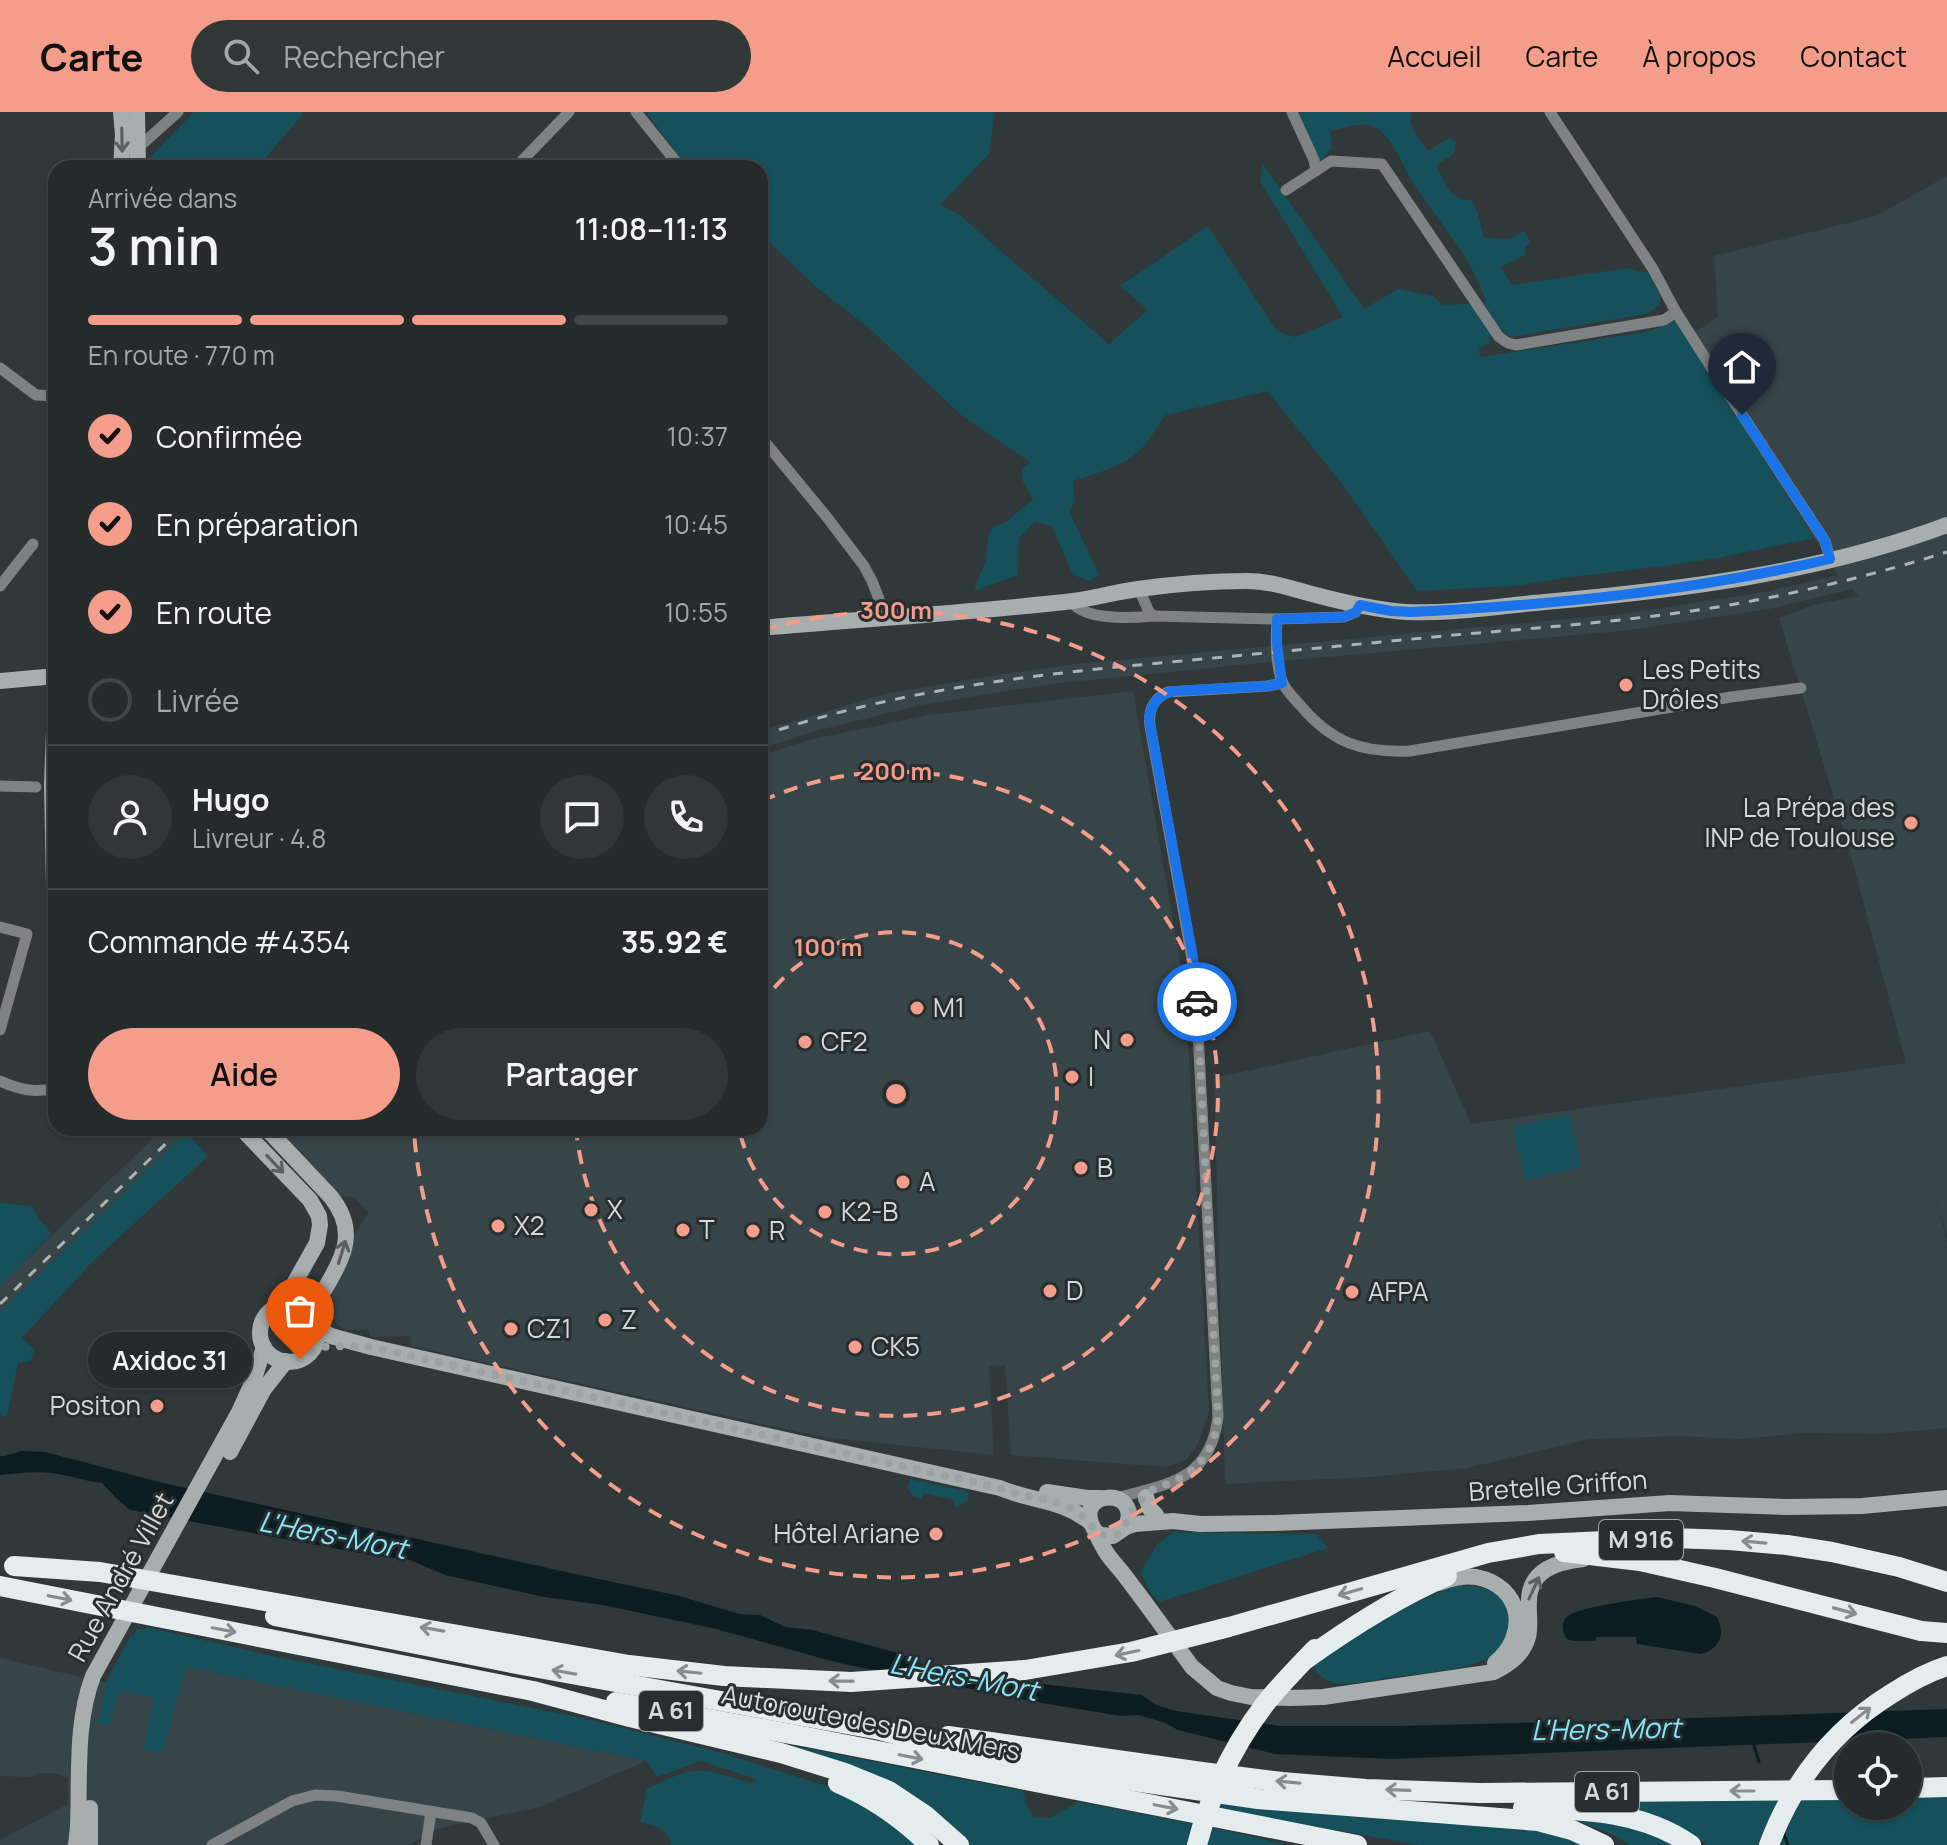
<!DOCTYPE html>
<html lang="fr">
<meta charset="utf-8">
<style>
body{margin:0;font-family:Manrope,sans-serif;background:#313637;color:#f1f3f6;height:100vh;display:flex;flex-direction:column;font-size:30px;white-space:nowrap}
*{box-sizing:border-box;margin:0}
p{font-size:26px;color:#a3a7a9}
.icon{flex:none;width:44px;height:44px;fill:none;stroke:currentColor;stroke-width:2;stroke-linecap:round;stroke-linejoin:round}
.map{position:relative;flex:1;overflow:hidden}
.details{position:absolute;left:48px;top:48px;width:720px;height:976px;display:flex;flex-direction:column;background:#252a2b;border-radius:24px;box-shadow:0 2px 6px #0004,0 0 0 2px #424647}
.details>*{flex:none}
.controls{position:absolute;left:1834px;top:1620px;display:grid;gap:16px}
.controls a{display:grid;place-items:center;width:88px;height:88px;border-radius:50%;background:#252a2b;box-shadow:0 2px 6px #0004,0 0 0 2px #424647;font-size:40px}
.pin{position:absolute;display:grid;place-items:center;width:68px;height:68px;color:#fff;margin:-82px -34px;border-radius:50% 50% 50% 0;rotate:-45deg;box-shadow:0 0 8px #0007}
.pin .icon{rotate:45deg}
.courier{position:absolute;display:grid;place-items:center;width:80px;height:80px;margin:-40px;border:6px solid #1a73e8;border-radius:50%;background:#fff;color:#222;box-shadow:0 2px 10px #0007}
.bubble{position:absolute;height:56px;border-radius:28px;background:#252a2b;box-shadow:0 2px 6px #0004,0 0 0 2px #424647;font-size:26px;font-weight:600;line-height:56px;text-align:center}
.headline em{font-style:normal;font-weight:600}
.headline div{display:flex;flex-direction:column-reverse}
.headline{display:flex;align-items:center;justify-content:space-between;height:136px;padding:0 40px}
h1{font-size:52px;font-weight:600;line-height:60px}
.bar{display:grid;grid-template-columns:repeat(4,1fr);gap:12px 8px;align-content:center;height:96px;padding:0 40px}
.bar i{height:10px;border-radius:6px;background:#424647}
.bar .selected{background:#f49d8b}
.bar p{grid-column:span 4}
.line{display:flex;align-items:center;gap:20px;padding:0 40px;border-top:2px solid #424647}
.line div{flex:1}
.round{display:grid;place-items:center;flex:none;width:84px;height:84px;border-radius:42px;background:#313637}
ol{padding:0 40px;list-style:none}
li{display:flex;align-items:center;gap:24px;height:88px}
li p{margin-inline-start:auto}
li .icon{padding:8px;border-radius:50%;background:#f49d8b;color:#111;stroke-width:4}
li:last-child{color:#a3a7a9}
li i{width:44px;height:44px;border:4px solid #424647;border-radius:50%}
.action{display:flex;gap:16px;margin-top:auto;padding:16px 40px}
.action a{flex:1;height:92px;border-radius:48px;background:#f49d8b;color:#111;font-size:32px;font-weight:600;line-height:92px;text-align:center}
.action a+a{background:#313637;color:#f1f3f6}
header{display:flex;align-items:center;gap:48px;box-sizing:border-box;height:112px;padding:0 40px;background:#f49d8b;color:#111}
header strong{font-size:38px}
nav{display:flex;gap:44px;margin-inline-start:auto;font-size:28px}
.search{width:560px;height:72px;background:#313637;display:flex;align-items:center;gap:20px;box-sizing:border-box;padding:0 28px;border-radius:44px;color:#a3a7a9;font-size:30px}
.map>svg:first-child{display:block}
.built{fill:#384548}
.green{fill:#15505b}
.water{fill:#0b1d21}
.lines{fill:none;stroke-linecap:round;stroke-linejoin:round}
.stream{stroke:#0b1d21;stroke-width:3}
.street{stroke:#7f8283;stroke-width:11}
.secondary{stroke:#a8adae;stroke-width:16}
.highway{stroke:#e4ecee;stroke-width:20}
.rail{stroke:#adb2b3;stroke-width:3;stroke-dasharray:10 10;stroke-linecap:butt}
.oneway{stroke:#5b6162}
.oneway2{stroke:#868d8e}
.done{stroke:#9ca1a2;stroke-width:8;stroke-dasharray:0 14.4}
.route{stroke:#1a73e8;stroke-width:10}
.ring{fill:none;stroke:#f49d8b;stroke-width:4;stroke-dasharray:14 10}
.poi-dot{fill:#f49d8b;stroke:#272e2f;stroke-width:3}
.labels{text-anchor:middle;stroke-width:6;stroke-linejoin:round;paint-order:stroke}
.shield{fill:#272e2f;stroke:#a1a6a7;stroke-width:2}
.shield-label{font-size:24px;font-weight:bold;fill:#d5d9da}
.poi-label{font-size:26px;fill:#d5d9da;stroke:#272e2f;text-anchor:start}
.street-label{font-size:26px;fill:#d5d9da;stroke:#272e2f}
.water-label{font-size:28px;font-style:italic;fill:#89e4f8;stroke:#272e2f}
.centre{fill:#f49d8b;stroke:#272e2f;stroke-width:4}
.ring-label{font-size:24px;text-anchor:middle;font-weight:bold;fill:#f49d8b;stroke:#272e2f;stroke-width:6;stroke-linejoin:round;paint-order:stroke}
</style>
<header>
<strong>Carte</strong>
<div class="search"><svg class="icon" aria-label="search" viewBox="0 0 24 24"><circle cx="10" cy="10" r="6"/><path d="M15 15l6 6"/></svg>Rechercher</div>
<nav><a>Accueil</a><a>Carte</a><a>À propos</a><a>Contact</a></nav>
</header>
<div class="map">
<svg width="1947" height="1733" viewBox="0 0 1947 1733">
<rect width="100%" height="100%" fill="#313839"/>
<g class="built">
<path d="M1947,64V1125L1934,1074L1947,1131V1316L1880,1322L1804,1321L1740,1327L1681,1324L1589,1327L1467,1356L1369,1365L1225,1372L1214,966L1430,919L1471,1012L1906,951L1846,725L1779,506L1813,493L1859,484L1853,477L1769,497L1622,519L1269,550L1051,572L921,593L811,620L760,637V619L885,582L1004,562L1076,552L1622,502L1764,480L1838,463L1686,226L1718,205L1714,144L1876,104Z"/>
<path d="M1133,579L1185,878L1209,1300L1198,1331L1186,1348L1165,1355L1011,1343L1005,1253L989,1254L994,1343L822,1325L411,1234L410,1224L370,1225L369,1218H347L337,1212L331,1203L328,1194L329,1184L354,1123L369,1101L354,1085L342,1084L336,1081L279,1016H760V644L809,628L929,603Z"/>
<path d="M164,1016H190L0,1200V1173Z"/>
<path d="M138,1545L646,1649L540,1695L436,1717L408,1733H0V1728L68,1692V1666L55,1661H37L32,1665L0,1664V1546L115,1573Z"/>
</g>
<g class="green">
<path d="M194,0H302L303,2L257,56H150L151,44Z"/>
<path d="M646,0H995L989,42L940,93L957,101L1110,233L1113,228L1148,198L1120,174L1208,114L1277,219L1295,225L1343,205L1260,69L1263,52L1364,197L1398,177L1433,184L1443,193L1486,191C1473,145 1437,109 1412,69C1402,53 1394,28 1378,17C1365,7 1345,16 1330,19L1332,36L1320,49L1308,39L1288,0H1412C1406,15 1420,27 1428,39L1449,26L1456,30L1454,42L1436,53C1446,71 1448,88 1472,88L1478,102L1484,125L1508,127L1525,119L1530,131L1525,135V143L1501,155L1512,173L1628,156L1648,161L1660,183V193L1646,202L1511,225L1499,215L1492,218L1489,231L1479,236L1480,245L1651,219L1675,208L1814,426L1718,446L1657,455L1570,465L1515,474L1417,479L1343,373L1267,279L1166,303C1158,313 1152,325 1143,335C1126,354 1097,361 1073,369L1075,389L1069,399L1099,463L1090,469L1073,463L1052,414L1035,410L1019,426L1018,463L974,479L986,447L988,426L992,415L1005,411L1033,387L1023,370L1021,358L1030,350L961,303L869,216L817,176L760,121V56H687Z"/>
<path d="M1569,1002L1581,1055L1525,1069L1512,1015Z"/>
<path d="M186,1020L202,1037L207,1045L92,1150L22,1226L34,1237L31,1249L18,1251L7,1305L0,1303V1200Z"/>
<path d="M0,1091L32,1094L39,1107L52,1122L0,1173Z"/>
<path d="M910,1367L966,1379L968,1381V1388L958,1395L954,1394L955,1388L924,1381L922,1387L914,1385L907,1377Z"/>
<path d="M1174,1420L1316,1422L1328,1436L1159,1490L1151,1481L1140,1461L1157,1432Z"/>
<path d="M1457,1473C1469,1474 1482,1474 1493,1480C1515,1493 1514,1527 1494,1542C1472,1559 1420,1561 1393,1565C1376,1568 1356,1573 1338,1572C1331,1571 1323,1565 1317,1561L1314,1554L1317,1546C1362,1518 1407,1492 1457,1473Z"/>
<path d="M147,1515L268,1543L583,1606L718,1640L827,1674L862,1690L918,1733H671C668,1716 655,1714 640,1710L647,1677C665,1669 684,1657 704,1659C722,1660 738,1670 756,1671V1667L701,1649L657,1665L646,1649L186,1555L162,1641L143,1637L154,1586L119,1579L110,1613L97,1612L107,1568L130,1525H133L137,1517H145Z"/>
<path d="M794,1634L1023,1679L1027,1694L1033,1705L1049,1706L1079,1690L1194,1712L1188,1733H966L793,1637Z"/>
<path d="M1947,1681V1733H1781L1795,1699L1805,1685L1848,1684V1694H1908V1682Z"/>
<path d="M1600,1686H1780L1771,1702L1758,1733H1708L1684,1717L1654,1703L1628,1696L1600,1691Z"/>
<path d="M1220,1691L1312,1701L1492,1712L1550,1720L1584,1733H1419L1217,1697Z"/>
<path d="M1566,1705L1603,1706L1682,1733H1629L1616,1724Z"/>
<path d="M1211,1715L1288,1733H1206Z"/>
</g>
<g class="water">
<path d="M21,1339L45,1340L163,1371L589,1465L680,1484L739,1502L760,1503L785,1515L812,1518L898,1541L924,1553L1050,1573L1142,1583L1156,1593L1176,1599L1280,1614H1399L1638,1608L1947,1597V1625L1392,1647L1275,1642L1178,1618L1163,1610L1138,1603L1121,1604L1042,1591L839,1551L716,1517L603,1493L544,1485L445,1463L410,1448L370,1443L130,1398L115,1385L102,1371C85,1369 69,1363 51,1361C35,1359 17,1361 0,1363V1344H5Z"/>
<path d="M1657,1485L1695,1494L1717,1505C1726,1522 1720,1537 1701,1542L1637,1532L1636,1525H1597L1595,1529H1573L1567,1527C1562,1520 1560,1510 1568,1504C1579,1495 1640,1487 1657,1485Z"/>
</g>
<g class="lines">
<g class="stream">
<path d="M1753,1630L1759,1650"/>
<path d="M1784,1722L1788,1733"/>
</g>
<g class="street">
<path d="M636,0L681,56"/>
<path d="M1292,0L1314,48L1316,59"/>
<path d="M1550,0L1653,157L1676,200L1718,266L1825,429L1830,447"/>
<path d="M139,35L178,0"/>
<path d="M515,56L569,0"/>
<path d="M1286,78L1331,49L1382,52L1499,225L1508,231L1516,233L1664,208L1676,200"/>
<path d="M0,256L36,283L56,284"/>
<path d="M760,324L826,404L864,454L872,469L886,505"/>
<path d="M0,474L33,432"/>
<path d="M1139,477L1149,500L1154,504"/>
<path d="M1071,489C1083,509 1133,506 1154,504L1277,507L1344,505L1356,500L1360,493"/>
<path d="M1277,507C1276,526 1275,550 1282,569C1285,578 1294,586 1300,593C1332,631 1362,641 1410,639L1731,585L1801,576"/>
<path d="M0,674L36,675"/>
<path d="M0,815L27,822L0,918"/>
<path d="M0,969C20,978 35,981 56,976"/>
<path d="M1116,1386C1168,1372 1210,1369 1218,1305L1195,863L1150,614C1148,598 1153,587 1168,580L1268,574L1282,571"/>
<path d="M212,1733L292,1689L315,1683L337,1684L472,1706L481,1711L494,1733"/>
<path d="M426,1733L431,1700"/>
</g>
<g class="secondary">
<path d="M121,0L123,23L121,56"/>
<path d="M137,0L138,56"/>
<path d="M760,516C864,507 969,501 1073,489C1095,486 1116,480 1138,477C1174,472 1211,469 1247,469C1270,469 1290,476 1312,482C1342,490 1374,498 1406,500C1452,502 1499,494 1545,490C1680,478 1819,461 1947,413"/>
<path d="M56,566L52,672L54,775L56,795"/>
<path d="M0,569L56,564"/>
<path d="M241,1016L310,1088L319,1104L320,1113L317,1131L282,1193"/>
<path d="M266,1016L331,1085C357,1118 345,1142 326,1175C320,1184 314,1193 312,1204"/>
<circle cx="289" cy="1221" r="29"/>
<path d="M317,1216L331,1224L371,1235L1000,1376C1033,1390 1061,1387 1090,1410"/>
<path d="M230,1340L264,1277L286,1249"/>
<path d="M1047,1380L1087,1386H1101"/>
<path d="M1146,1385L1150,1397L1156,1403"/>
<path d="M1126,1415L1135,1412L1173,1409L1200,1412L1275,1411L1528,1401L1670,1391L1788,1395L1862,1394L1947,1386"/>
<path d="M1096,1420L1101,1423L1113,1424L1126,1415C1143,1373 1071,1378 1094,1417C1098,1425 1101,1432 1106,1440C1111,1448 1119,1456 1125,1464C1148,1494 1170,1525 1192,1555L1217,1576L1231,1581L1251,1585L1290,1586L1323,1585L1494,1560C1509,1552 1523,1543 1528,1525C1531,1513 1528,1500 1529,1488C1530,1457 1558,1450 1583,1447"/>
<path d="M1439,1471C1451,1467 1463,1463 1476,1465C1523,1474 1529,1523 1495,1551"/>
<path d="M76,1733L78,1715C80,1665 75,1612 93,1564L239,1300L254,1267L264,1235"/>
<path d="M90,1733V1696"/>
</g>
<g class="highway">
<path d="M1564,1440L1640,1449L1715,1466L1921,1519L1947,1521"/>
<path d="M14,1454L100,1460L629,1553L724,1564L851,1570L1025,1558L1131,1540L1229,1515L1488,1441L1539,1432L1672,1426L1729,1428L1787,1433L1832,1440L1899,1455L1947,1470"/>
<path d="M0,1474L533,1579L630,1605L781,1641L845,1661L889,1679L925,1703L959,1733"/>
<path d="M275,1504L522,1553L880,1618L951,1637L1072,1660L1258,1687L1538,1709L1572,1718L1604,1733"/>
<path d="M1306,1547C1351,1515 1396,1486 1447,1464"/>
<path d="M616,1590L807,1625L1357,1733"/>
<path d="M948,1624L1202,1660L1282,1670L1366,1677L1480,1681L1848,1678"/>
<path d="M838,1671C873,1686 903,1707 929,1733"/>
<path d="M1908,1676L1947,1675"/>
<path d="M1523,1696C1582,1698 1641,1698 1691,1733"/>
<path d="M1197,1733C1210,1683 1233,1634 1265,1592C1280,1573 1298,1555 1315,1537"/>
<path d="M1769,1733C1793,1669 1833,1618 1891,1582C1908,1571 1928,1560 1947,1554"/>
</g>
<g class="rail">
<path d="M760,624C899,577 1037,562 1182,549C1276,540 1371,531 1465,522C1551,515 1638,508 1724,494C1799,481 1874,463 1947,440"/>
<path d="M0,1192L182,1016"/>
</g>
</g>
<defs><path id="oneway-shaft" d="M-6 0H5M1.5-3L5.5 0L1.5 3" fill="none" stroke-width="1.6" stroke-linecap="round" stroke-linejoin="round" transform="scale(2)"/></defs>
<g class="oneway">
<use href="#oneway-shaft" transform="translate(122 28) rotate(89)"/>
<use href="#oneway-shaft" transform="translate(275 1052) rotate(46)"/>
<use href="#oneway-shaft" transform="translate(342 1140) rotate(-73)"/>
<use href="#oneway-shaft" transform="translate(1534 1476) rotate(-65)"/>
</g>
<g class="oneway2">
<use href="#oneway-shaft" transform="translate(1754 1430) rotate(-175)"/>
<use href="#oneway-shaft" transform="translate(1350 1480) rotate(164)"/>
<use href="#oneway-shaft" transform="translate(60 1486) rotate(11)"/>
<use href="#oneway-shaft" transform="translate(1845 1499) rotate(15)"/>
<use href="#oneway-shaft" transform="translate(432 1517) rotate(-170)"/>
<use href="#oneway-shaft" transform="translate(224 1518) rotate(11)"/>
<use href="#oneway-shaft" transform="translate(1127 1541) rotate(168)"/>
<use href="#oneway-shaft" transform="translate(564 1560) rotate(-170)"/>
<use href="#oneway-shaft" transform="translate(689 1560) rotate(-174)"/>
<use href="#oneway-shaft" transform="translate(841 1569) rotate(-179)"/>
<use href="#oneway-shaft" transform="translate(1861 1603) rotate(-38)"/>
<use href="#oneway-shaft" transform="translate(911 1645) rotate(11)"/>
<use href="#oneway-shaft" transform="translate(1288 1670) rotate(-175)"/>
<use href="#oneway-shaft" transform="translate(1398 1678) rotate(-178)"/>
<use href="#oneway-shaft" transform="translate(1742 1679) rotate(180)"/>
<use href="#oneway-shaft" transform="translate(1166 1695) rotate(11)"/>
</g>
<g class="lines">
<path class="done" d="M300,1247L318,1236L330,1234L371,1235L1000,1376C1025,1386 1054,1386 1077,1400C1089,1407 1095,1425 1110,1424C1127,1423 1124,1409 1132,1399C1136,1393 1143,1387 1149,1381C1154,1375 1163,1374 1170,1371C1183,1365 1196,1357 1204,1345C1213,1333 1216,1320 1218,1305L1197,890"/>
<path class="route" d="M1197,890L1193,845L1149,607C1151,591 1159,582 1174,579L1268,574L1282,571L1277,531V507L1344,505L1356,500L1360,493L1391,499L1411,500C1552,493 1693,479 1830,447L1825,429L1742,303"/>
</g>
<g class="ring">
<path d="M760 895A161 161 0 1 1 739 1017"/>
<path d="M762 689A322 322 0 1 1 576 1018"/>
<path d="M763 518A483 483 0 1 1 414 1020"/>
</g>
<g class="poi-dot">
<circle cx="1626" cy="573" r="8"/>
<circle cx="1911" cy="711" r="8"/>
<circle cx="917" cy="896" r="8"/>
<circle cx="1127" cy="928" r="8"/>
<circle cx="805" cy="930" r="8"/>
<circle cx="1072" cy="965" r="8"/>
<circle cx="1081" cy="1056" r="8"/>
<circle cx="903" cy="1070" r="8"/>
<circle cx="591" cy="1098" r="8"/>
<circle cx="825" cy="1100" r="8"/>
<circle cx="498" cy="1114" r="8"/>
<circle cx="683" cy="1118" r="8"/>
<circle cx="753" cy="1119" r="8"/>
<circle cx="1050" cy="1179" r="8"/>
<circle cx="1352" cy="1180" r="8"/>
<circle cx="605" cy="1208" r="8"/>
<circle cx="511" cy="1217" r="8"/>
<circle cx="855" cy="1235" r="8"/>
<circle cx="157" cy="1294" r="8"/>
<circle cx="936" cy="1422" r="8"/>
</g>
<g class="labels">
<g class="shield">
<rect x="1599" y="1408" width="84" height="40" rx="6"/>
<rect x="639" y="1579" width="64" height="40" rx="6"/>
<rect x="1575" y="1660" width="64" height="40" rx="6"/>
</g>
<g class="shield-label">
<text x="1641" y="1436">M 916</text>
<text x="671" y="1607">A 61</text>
<text x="1607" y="1688">A 61</text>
</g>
<g class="poi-label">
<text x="1642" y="567">Les Petits<tspan x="1642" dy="30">Drôles</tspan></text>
<text x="1895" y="705" text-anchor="end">La Prépa des<tspan x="1895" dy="30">INP de Toulouse</tspan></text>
<text x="933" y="905">M1</text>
<text x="1111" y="937" text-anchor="end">N</text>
<text x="821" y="939">CF2</text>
<text x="1088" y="974">I</text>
<text x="1097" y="1065">B</text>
<text x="919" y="1079">A</text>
<text x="607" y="1107">X</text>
<text x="841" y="1109">K2-B</text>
<text x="514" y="1123">X2</text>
<text x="699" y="1127">T</text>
<text x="769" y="1128">R</text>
<text x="1066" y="1188">D</text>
<text x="1368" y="1189">AFPA</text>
<text x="621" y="1217">Z</text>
<text x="527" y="1226">CZ1</text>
<text x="871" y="1244">CK5</text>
<text x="141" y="1303" text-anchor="end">Positon</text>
<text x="920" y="1431" text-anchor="end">Hôtel Ariane</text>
</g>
<g class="street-label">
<text transform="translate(1558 1374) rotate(-4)" y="9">Bretelle Griffon</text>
<text transform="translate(121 1465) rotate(-61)" y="9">Rue André Villet</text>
<text transform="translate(871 1611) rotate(11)" y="9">Autoroute des Deux Mers</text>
</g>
<g class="water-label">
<text transform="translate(333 1423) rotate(11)" y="10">L'Hers-Mort</text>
<text transform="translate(964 1565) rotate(11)" y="10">L'Hers-Mort</text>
<text transform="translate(1606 1617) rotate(-1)" y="10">L'Hers-Mort</text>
</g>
</g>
<circle cx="896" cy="982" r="12" class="centre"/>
<g class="ring-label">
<text x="896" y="507">300 m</text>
<text x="896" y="668">200 m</text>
<text x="828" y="844">100 m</text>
</g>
</svg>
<div class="controls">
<a><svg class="icon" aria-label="locate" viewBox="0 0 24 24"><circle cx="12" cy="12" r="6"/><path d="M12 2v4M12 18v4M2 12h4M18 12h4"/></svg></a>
</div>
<div class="pin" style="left:300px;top:1247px;background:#ea580c"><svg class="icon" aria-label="bag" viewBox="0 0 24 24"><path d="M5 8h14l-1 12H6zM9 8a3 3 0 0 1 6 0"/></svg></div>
<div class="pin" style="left:1742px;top:303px;background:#1f2937"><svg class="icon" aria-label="home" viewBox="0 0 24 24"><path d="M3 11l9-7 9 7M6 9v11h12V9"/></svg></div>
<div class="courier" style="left:1197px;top:890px"><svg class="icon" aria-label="car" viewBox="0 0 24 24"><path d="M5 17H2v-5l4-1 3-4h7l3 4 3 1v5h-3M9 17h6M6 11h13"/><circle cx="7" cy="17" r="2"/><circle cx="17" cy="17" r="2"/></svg></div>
<div class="bubble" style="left:88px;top:1220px;width:164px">Axidoc 31</div>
<section class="details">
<div class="headline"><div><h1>3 min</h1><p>Arrivée dans</p></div><em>11:08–11:13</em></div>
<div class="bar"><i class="selected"></i><i class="selected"></i><i class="selected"></i><i></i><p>En route · 770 m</p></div>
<ol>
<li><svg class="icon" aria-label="check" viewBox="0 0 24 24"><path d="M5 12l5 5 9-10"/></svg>Confirmée<p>10:37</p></li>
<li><svg class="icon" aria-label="check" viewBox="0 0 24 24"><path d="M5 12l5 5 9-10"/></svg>En préparation<p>10:45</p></li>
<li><svg class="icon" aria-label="check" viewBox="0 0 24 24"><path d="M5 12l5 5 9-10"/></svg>En route<p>10:55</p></li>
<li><i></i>Livrée</li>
</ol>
<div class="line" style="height:144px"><a class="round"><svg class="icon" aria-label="person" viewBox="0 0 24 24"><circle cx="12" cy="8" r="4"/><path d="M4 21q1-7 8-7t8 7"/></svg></a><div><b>Hugo</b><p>Livreur · 4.8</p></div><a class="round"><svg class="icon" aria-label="chat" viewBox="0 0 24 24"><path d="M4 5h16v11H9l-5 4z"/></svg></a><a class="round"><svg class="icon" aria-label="phone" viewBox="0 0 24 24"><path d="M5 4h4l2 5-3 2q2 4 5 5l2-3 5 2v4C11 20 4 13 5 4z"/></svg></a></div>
<div class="line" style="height:104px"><div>Commande #4354</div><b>35.92 €</b></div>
<div class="action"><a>Aide</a><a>Partager</a></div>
</section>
</div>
